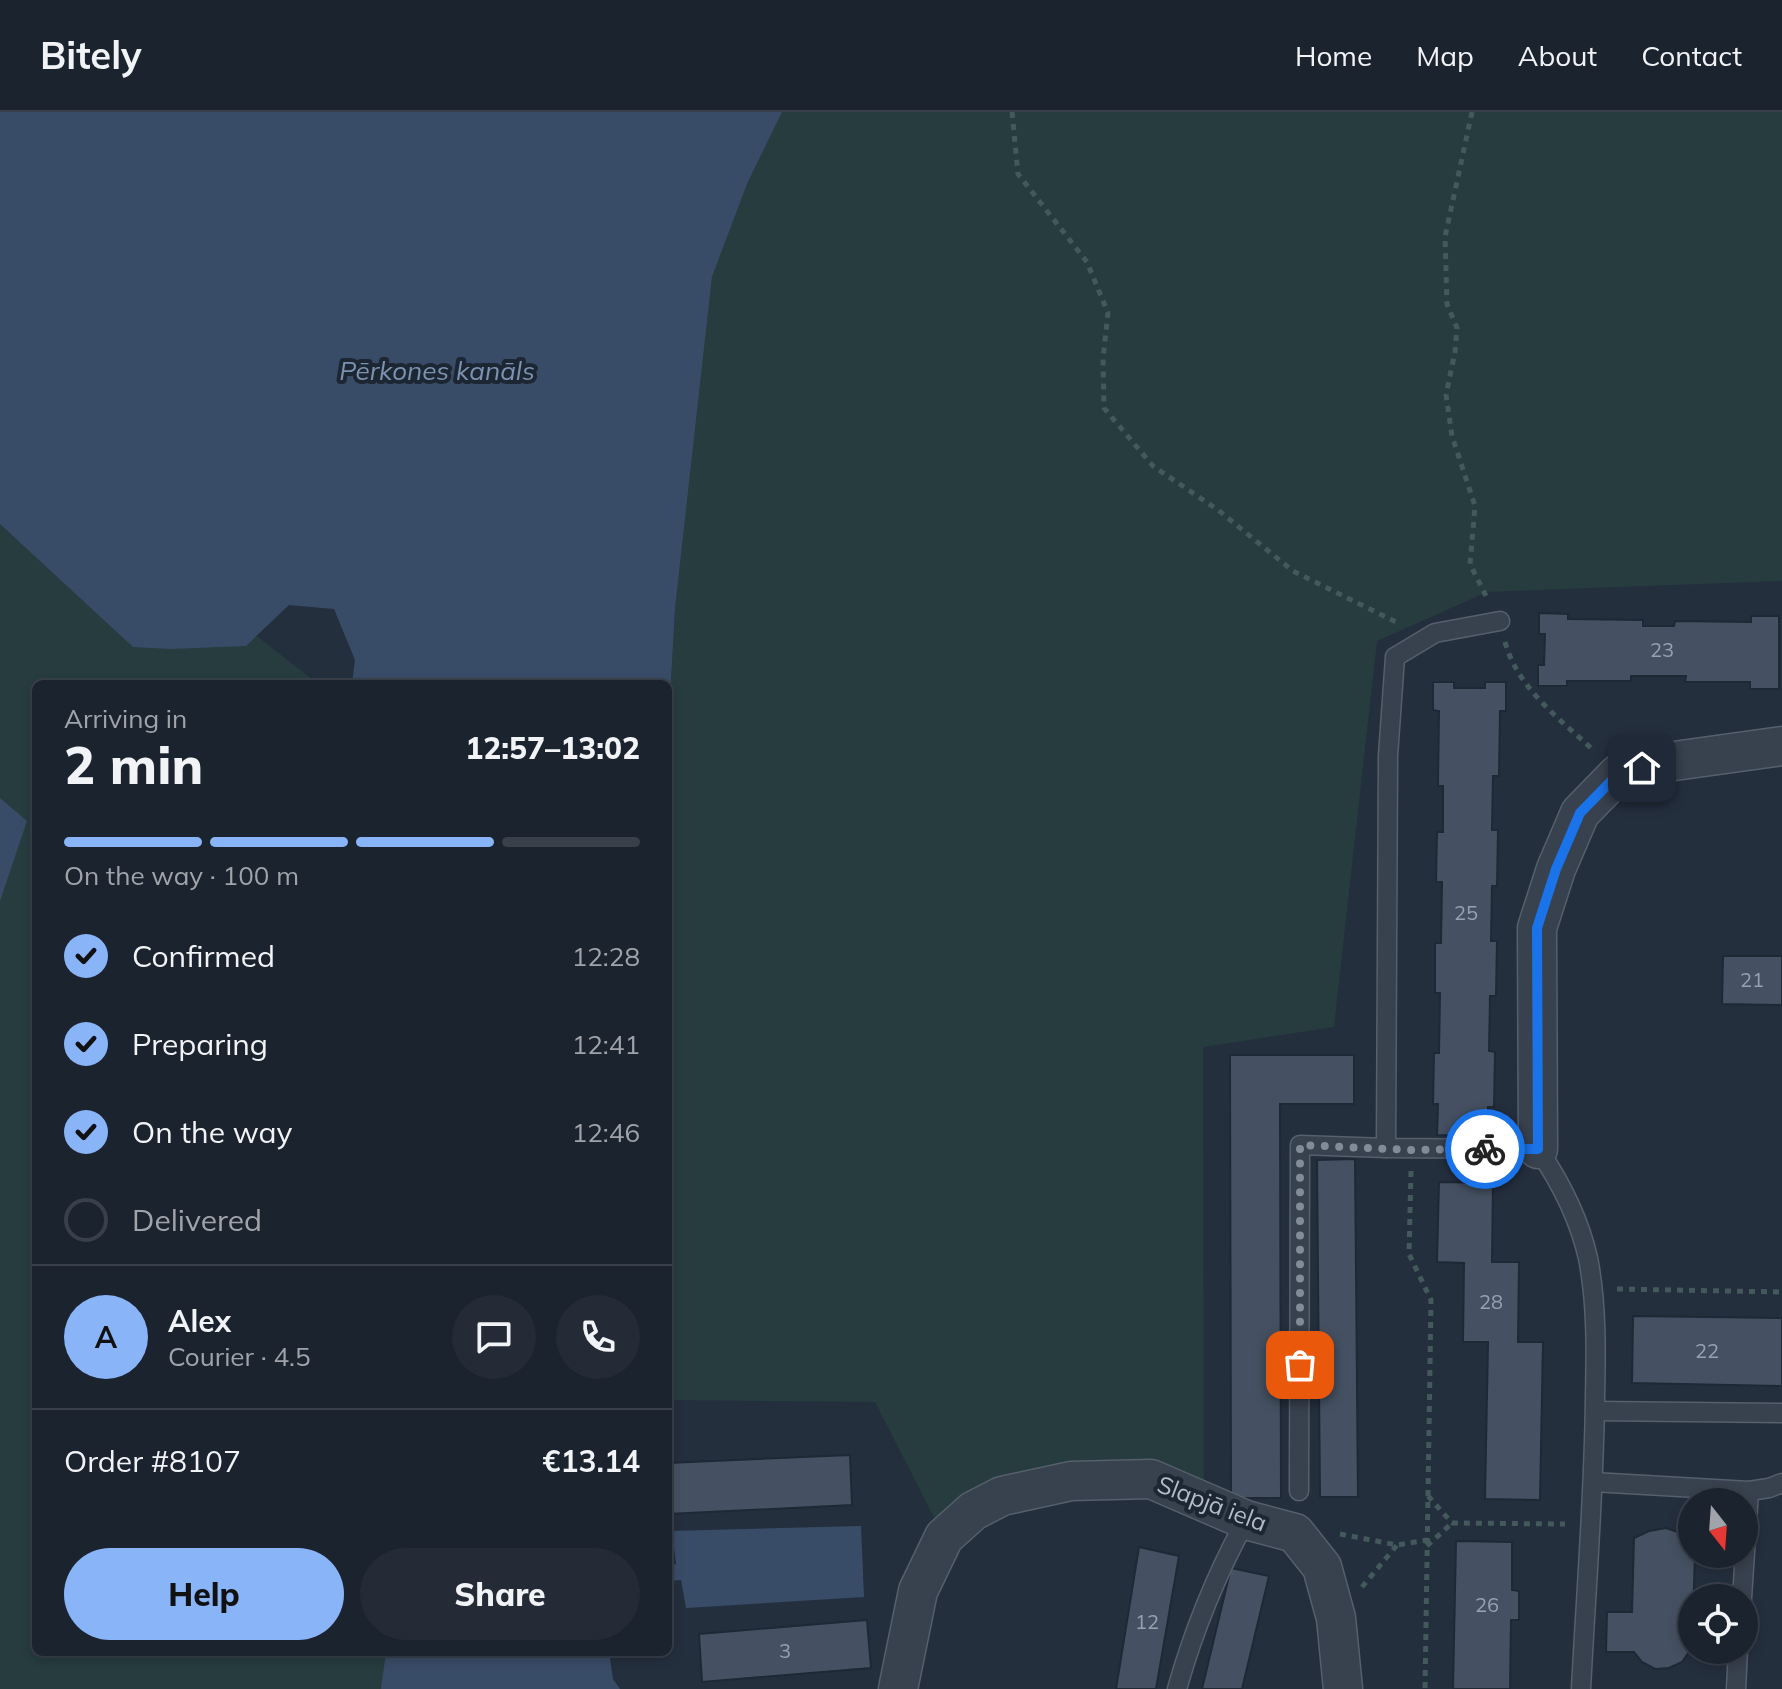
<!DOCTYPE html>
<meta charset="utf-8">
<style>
body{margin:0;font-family:Mulish,sans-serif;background:#242b36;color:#f1f3f6;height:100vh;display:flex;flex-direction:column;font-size:30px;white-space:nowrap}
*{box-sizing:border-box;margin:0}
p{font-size:26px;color:#a0a4aa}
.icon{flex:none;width:44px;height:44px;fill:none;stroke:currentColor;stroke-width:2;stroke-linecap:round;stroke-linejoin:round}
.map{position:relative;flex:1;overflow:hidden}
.side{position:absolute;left:32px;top:568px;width:640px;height:976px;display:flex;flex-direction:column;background:#1b232e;border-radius:12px;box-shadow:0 4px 12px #0003,0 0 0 2px #39404a}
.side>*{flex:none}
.needle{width:52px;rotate:163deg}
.tools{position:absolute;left:1678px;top:1376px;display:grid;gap:16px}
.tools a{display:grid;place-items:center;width:80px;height:80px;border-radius:50%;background:#1b232e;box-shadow:0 4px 12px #0003,0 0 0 2px #39404a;font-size:40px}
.pin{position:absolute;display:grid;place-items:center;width:68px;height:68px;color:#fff;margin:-34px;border-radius:16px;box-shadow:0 4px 12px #0006}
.courier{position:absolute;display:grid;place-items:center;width:80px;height:80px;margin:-40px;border:6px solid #1a73e8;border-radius:50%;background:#fff;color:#222;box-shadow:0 2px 10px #0007}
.head em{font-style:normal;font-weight:800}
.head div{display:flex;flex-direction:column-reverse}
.head{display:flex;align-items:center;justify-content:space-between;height:136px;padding:0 32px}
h1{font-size:52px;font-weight:800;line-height:60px}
.bar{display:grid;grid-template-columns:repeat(4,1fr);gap:12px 8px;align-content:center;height:96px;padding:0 32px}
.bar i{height:10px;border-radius:6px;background:#39404a}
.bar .active{background:#8ab4f8}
.bar p{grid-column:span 4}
.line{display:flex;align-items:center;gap:20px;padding:0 32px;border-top:2px solid #39404a}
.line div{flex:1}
.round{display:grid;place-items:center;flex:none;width:84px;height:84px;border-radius:42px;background:#242b36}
ol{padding:0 32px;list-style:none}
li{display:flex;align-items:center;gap:24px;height:88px}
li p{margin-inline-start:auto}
li .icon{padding:8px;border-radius:50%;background:#8ab4f8;color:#111;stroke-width:4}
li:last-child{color:#a0a4aa}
li i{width:44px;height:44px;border:4px solid #39404a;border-radius:50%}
.primary-button{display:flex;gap:16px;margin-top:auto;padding:16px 32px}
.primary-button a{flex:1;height:92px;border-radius:48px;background:#8ab4f8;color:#111;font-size:32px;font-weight:800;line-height:92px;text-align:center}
.primary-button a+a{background:#242b36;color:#f1f3f6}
header{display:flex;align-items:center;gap:48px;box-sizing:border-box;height:112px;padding:0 40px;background:#1b232e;border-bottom:2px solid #39404a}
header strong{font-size:38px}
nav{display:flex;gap:44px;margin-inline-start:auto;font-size:28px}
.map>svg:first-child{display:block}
.green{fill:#263c3f}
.water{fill:#394c67}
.building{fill:#455162;stroke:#1f2835;stroke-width:2}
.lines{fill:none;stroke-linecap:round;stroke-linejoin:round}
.service-casing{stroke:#565f6c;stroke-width:21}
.minor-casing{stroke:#565f6c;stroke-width:41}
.path{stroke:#44595c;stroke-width:5;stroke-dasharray:6 6;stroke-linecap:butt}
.service{stroke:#38414e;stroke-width:18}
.minor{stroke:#38414e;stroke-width:38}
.done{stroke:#828b98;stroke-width:8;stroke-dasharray:0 14.4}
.route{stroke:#1a73e8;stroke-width:10}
.labels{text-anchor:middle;stroke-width:8;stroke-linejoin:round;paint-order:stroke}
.number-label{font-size:20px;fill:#98a1af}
.street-label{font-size:24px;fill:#b4bcc9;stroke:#1d2633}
.water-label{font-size:26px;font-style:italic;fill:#7c92b1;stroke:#1d2633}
</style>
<header>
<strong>Bitely</strong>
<nav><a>Home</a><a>Map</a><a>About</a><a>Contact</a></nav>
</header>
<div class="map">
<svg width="1782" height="1577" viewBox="0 0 1782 1577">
<rect width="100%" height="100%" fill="#242f3e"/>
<g class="green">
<path d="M782,0H1782V469L1487,480L1377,529L1334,915L1203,935L1204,1389L1071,1369L944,1425L875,1290L668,1288V622L675,497L712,165L747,72Z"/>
<path d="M0,322L318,572H36V1540H540L545,1577H0Z"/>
</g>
<g class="water">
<path d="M0,0H782L747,72L712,165L675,497L668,622V572H352L355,548L334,497L289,493L246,534L171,537L133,535L0,412Z"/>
<path d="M0,686L27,709L0,789Z"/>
<path d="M861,1414L864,1485L686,1496L681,1468L668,1469V1454L676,1452L672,1419Z"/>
<path d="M386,1540H609L613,1567L620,1577H381Z"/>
</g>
<g class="building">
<path d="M1539,501L1568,502V507L1643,508V514H1674L1675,509L1751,510V504H1779V577H1750V570H1685L1686,564H1631V569H1567V574H1538V553H1544L1545,522H1539Z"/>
<path d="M1433,570H1454V576H1485V570H1506V599H1500L1499,664H1493L1492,718H1498L1497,774H1492L1491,829H1497L1496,884H1490L1489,939L1495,940L1494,995H1488V1024L1437,1023L1438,992H1433L1434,941H1439L1440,881H1435V831H1441L1442,770H1436L1437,720H1443V674H1438L1439,599L1433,598Z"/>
<path d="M1723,844H1782V893L1722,892Z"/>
<path d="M1230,943H1354V992H1280L1281,1386H1231Z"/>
<path d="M1355,1047L1358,1385H1320L1317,1048Z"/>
<path d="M1439,1070L1493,1071L1492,1150H1519L1518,1230H1543L1540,1388L1485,1387L1488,1230H1463L1464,1151L1437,1150Z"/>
<path d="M1633,1204L1782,1206V1274L1632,1271Z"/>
<path d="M850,1343L852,1393L668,1402V1351Z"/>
<path d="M1666,1416L1692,1425V1442H1695L1692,1538H1724V1541L1689,1540L1682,1550L1669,1556L1655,1557L1642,1550L1634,1540H1606L1607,1500H1632L1634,1426L1649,1419Z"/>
<path d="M1456,1429L1512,1430V1478L1519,1479V1508H1511L1510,1577H1453Z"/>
<path d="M1139,1435L1179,1444L1156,1577H1116Z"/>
<path d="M1231,1456L1269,1464L1242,1577H1202Z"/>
<path d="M867,1508L871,1556L702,1570L699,1522Z"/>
</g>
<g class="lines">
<g class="service-casing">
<g id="service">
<path d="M1500,509L1435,521L1395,545L1388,644L1386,1036L1538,1037C1561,1071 1579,1106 1588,1146C1597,1192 1596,1239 1595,1286C1594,1383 1586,1480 1581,1577"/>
<path d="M1595,1299L1782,1301"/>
<path d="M1593,1370L1749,1379L1769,1376L1782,1371"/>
<path d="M1299,1379L1300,1033L1386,1036"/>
<path d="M1742,1486L1749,1379"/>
<path d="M1177,1577C1194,1517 1216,1463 1246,1408"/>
<path d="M1736,1577L1738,1538"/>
</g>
</g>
<g class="minor-casing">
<g id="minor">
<path d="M1538,1037L1537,816L1556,757L1580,701L1618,662L1667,650L1782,634"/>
<path d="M898,1577L918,1479L944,1425L973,1399L1002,1384L1071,1369L1151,1367L1246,1408L1295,1421L1322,1455L1336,1506L1343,1577"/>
</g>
</g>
<g class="path">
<path d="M1012,0L1018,62L1087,150L1108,201L1103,247L1104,296L1153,354L1218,398L1293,459L1400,512"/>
<path d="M1472,0L1445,125L1447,192L1457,216L1455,240L1446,283L1452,324L1475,394L1470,452L1488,488"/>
<path d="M1505,530C1518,577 1559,606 1593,638"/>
<path d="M1411,1059L1409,1142L1431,1188L1425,1577"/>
<path d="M1617,1177L1782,1180"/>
<path d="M1428,1384L1452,1411L1565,1412"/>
<path d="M1340,1422L1397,1433L1427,1428"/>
<path d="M1427,1434L1452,1411"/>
<path d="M1362,1475L1397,1433"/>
</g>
<use href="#service" class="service"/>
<use href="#minor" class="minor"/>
</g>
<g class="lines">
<path class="done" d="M1300,1253V1033L1411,1038L1485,1037"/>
<path class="route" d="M1485,1037H1538L1537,816L1556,757L1580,701L1618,662L1642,656"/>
</g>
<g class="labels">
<g class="number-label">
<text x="1662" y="545">23</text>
<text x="1466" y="808">25</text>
<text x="1752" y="875">21</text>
<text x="1491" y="1197">28</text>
<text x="1707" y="1246">22</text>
<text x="1487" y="1500">26</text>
<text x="1147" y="1517">12</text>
<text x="785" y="1546">3</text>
</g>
<g class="street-label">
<text transform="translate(1212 1392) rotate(21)" y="8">Slapjā iela</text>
</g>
<g class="water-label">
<text x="437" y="268">Pērkones kanāls</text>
</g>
</g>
</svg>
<div class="tools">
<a><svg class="needle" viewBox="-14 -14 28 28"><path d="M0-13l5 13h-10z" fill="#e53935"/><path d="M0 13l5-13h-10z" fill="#a0a4aa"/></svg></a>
<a><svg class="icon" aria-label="locate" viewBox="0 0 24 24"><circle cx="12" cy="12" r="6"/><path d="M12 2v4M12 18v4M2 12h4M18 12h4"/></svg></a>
</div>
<div class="pin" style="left:1300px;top:1253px;background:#ea580c"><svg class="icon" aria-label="bag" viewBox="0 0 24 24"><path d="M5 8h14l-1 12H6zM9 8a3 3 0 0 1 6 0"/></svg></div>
<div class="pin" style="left:1642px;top:656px;background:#1f2937"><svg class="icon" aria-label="home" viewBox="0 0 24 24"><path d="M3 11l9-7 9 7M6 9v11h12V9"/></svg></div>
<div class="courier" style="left:1485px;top:1037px"><svg class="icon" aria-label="bike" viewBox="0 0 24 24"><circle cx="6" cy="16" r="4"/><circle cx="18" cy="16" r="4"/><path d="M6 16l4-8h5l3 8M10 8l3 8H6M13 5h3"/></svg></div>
<section class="side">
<div class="head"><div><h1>2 min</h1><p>Arriving in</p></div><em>12:57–13:02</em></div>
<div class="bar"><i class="active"></i><i class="active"></i><i class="active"></i><i></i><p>On the way · 100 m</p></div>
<ol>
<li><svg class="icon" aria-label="check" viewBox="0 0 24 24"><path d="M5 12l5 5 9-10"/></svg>Confirmed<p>12:28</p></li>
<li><svg class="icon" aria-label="check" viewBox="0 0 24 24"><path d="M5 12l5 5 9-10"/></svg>Preparing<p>12:41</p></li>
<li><svg class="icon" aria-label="check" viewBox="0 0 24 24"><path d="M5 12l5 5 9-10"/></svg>On the way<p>12:46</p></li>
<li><i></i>Delivered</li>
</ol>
<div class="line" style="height:144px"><b class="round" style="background:#8ab4f8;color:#111">A</b><div><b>Alex</b><p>Courier · 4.5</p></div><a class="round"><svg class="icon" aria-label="chat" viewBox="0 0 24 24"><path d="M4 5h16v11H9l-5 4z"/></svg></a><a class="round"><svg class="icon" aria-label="phone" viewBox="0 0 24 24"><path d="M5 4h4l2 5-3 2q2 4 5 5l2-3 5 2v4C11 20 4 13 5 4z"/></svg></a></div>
<div class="line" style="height:104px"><div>Order #8107</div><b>€13.14</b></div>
<div class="primary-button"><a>Help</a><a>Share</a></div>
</section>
</div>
